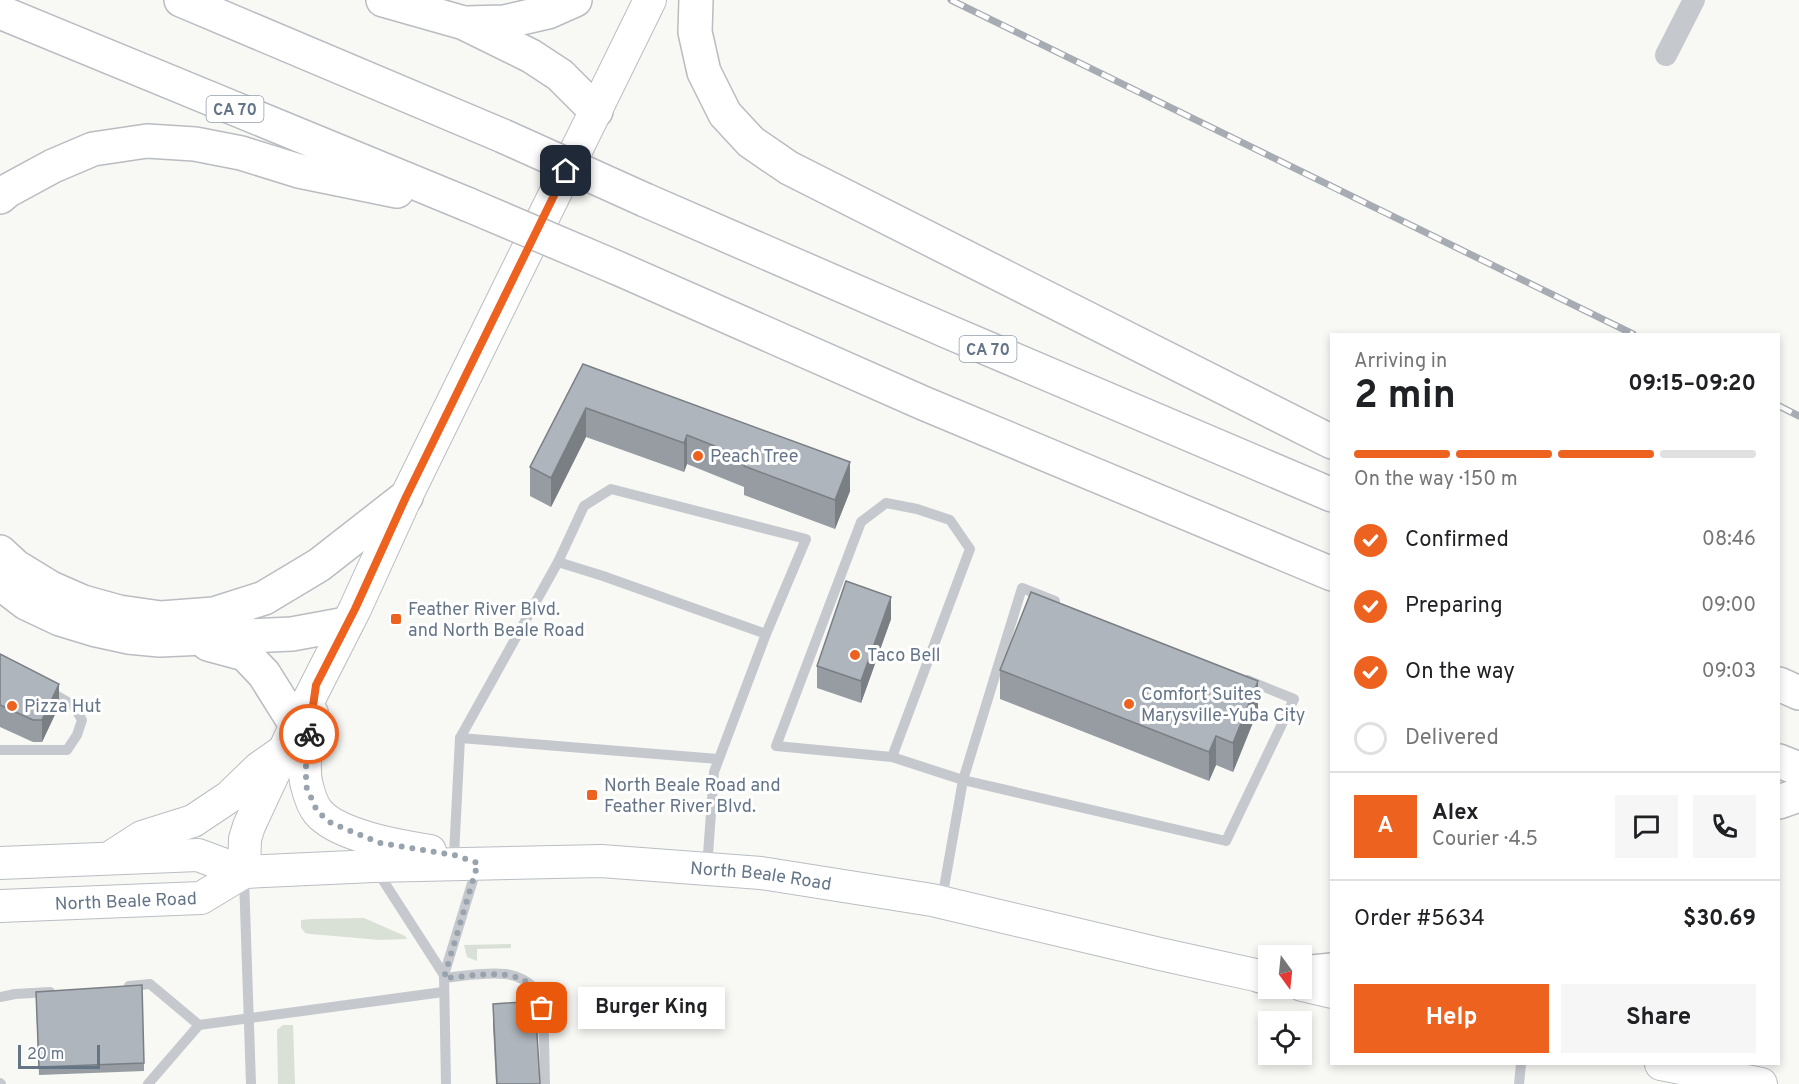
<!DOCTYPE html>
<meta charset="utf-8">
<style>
body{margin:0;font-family:Overpass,sans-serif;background:#f6f6f6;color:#202124;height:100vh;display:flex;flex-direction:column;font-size:22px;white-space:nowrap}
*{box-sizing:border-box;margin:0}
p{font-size:20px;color:#757577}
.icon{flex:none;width:33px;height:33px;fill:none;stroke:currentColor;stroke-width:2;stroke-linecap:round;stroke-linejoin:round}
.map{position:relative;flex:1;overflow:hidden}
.side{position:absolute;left:1330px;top:333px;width:450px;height:732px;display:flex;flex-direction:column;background:#fff;border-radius:0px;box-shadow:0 3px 9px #0003}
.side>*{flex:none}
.needle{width:39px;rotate:165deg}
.controls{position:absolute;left:1258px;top:945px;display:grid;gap:12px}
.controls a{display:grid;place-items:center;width:54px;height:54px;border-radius:0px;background:#fff;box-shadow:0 3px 9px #0003;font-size:30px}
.scale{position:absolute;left:18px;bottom:15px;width:82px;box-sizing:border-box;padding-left:6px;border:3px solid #657588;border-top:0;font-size:16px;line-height:21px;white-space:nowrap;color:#657588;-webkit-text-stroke:4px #fff;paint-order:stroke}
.pin{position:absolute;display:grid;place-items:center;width:51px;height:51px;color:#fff;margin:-26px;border-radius:12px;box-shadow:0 3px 9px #0006}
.courier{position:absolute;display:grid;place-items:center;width:60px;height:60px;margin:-30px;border:4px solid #ee621f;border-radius:50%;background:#fff;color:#222;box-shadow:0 2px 8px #0007}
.bubble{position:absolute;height:42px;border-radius:0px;background:#fff;box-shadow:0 3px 9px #0003;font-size:20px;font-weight:700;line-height:42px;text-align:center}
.head em{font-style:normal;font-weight:700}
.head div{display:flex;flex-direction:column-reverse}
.head{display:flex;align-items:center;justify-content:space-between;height:102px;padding:0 24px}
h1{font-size:39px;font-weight:700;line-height:45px}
.bar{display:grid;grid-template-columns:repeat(4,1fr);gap:9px 6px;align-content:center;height:72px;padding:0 24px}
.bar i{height:8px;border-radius:4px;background:#e0e0e0}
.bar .selected{background:#ee621f}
.bar p{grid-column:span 4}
.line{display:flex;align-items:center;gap:15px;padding:0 24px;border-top:2px solid #e0e0e0}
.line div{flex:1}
.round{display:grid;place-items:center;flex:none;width:63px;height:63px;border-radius:0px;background:#f6f6f6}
ol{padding:0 24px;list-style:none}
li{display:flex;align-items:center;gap:18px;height:66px}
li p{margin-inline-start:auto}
li .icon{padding:6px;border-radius:50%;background:#ee621f;color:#fff;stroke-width:4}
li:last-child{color:#757577}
li i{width:33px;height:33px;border:3px solid #e0e0e0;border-radius:50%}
.primary-button{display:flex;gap:12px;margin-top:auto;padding:12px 24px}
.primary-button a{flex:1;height:69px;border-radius:0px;background:#ee621f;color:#fff;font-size:24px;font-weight:700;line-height:69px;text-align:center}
.primary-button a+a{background:#f6f6f6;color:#202124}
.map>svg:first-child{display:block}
.green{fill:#d9e0d6}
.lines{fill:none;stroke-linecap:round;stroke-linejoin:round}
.secondary-casing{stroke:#b9bec3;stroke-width:34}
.motorway-casing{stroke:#b9bcc0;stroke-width:36}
.service{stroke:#c5c8cd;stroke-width:10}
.minor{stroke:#c5c8cd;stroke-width:22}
.secondary{stroke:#fff;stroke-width:32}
.motorway{stroke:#fff;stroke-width:33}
.rail-casing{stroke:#a7acb3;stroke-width:7}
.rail{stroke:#fff;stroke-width:4.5;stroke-dasharray:14;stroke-linecap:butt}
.motorway-bridge-casing{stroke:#b9bcc0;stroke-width:36;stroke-linecap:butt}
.motorway-bridge{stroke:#fff;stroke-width:33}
.wall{fill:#969ca2}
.shaded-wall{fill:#7a7f84}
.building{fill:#aeb5bc;stroke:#7a7f84;stroke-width:1.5}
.done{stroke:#98a3ae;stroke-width:6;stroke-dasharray:0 10.8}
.route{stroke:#ee621f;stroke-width:8}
.poi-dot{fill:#ee621f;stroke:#fff;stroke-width:2}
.labels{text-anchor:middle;stroke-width:6;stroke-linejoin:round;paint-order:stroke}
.shield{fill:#fff;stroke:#939eac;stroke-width:1.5}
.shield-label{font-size:16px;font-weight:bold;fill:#657588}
.poi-label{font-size:18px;fill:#657588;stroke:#fff;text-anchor:start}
.street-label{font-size:18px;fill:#657588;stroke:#fff}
</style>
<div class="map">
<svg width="1799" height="1084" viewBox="0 0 1799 1084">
<rect width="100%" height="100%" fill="#f8f8f5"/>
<g class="green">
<path d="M364,918L405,936L407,939L380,940L311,934L305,933L301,927V920L311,919Z"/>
<path d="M511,944V948L477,949V961L467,957L464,945Z"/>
<path d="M283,1025H293L295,1084H278L277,1030Z"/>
</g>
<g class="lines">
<g class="secondary-casing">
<g id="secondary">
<path d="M312,713C309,734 301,765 307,786C309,794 313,806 318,812C338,836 400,846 430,851"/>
<path d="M114,855L142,837L193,821L229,797L259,768L279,754"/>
<path id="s1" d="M0,863L198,855L244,872L373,866L601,861L761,873L932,900L1160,954L1269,978"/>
<path d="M244,872L245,839L249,826L296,725L355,609L406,497L650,0"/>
<path id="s2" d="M0,906L201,898L244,872"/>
<path d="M1302,985L1332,992"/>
<path d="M1661,1064L1761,1084"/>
</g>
</g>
<g class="motorway-casing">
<g id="motorway">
<path d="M181,0L503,136"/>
<path d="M383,0L464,23L531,56L560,75L596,111"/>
<path d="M696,0L695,32L704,72L725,114L751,142L789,168L1332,442"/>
<path d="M0,12L469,205"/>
<path d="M467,23L504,22L548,12L575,0"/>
<path d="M0,197L7,191L53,166L93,149L147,141L195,144L241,153L299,171L397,191"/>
<path d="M645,200L949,332L1332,495"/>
<path d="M615,267L923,403L1332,574"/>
<path d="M0,552L15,566L51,588L83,602L119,612L161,618L214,614L264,598L319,565L406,497"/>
<path d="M0,583L26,603L60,619L96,630L128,637L160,640L292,634L346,624"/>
<path d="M208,644L245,654L264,674L296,725"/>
<path d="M1779,684L1799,693"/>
<path d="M1779,761L1799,769"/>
<path d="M1779,802L1799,795"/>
<path d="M1302,973L1332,970"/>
<path d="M1261,976L1269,975"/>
</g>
</g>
<g class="service">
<path d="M558,562L584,506L611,489L806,539L766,634"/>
<path d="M460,738L718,759"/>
<path d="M0,750H67L77,735L82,720L73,705L47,690"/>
<path d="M892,757L776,746L861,522L886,503L917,509L950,520L970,549L892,757L963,780L1022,588L1055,601"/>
<path d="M454,855L460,738L558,562L603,576L766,634L714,772L707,868"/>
<path d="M377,871L444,975"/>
<path d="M244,878L251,1084"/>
<path d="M942,899L963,780L1226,841L1294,699L1247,680"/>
<path d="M444,978C463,976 485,972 505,974C516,975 530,981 536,991C546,1006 544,1064 545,1084"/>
<path d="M129,986L150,984L199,1025"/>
<path d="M0,997L15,994L50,992"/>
<path d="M0,1083L1,1084"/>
<path d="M148,1084L199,1025L443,992"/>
<path d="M446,1084L444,975L477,867"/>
<path d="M1519,1084L1521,1064"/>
</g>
<path class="minor" d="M1666,55L1694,0"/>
<use href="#secondary" class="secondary"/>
<use href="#motorway" class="motorway"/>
<g class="rail-casing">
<g id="rail">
<path d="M951,0L1633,334"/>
<path d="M1779,406L1799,416"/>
</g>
</g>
<use href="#rail" class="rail"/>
<g class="motorway-bridge-casing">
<g id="motorway-bridge">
<path d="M503,136L645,200"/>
<path d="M469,205L615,267"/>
</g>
</g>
<use href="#motorway-bridge" class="motorway-bridge"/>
</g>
<g class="wall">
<path d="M583,364L850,491L835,529L744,495V487L687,464L684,472L586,437L551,507L530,496V467Z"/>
<path d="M891,619L861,703L817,688V666Z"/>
<path d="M0,654L59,706L42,742H33L0,727Z"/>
<path d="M1000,670L1258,710L1233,772L1216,765L1209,781L1000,699Z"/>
<path d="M36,1000L144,1063V1071L39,1075Z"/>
<path d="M493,1004L540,1084H496L493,1026Z"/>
</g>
<g class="shaded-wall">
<path d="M586,408V437L551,507V478Z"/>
<path d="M687,435V464L684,472V443Z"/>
<path d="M850,462V491L835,529V500Z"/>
<path d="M891,597V619L861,703V681Z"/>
<path d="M1258,681V710L1233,772V743Z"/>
<path d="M59,684V706L42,742V720Z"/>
<path d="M1216,736V765L1209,781V752Z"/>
</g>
<g class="building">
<path d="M583,364L850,462L835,500L744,466L747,459L687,435L684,443L586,408L551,478L530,467Z"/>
<path d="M846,581L891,597L861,681L817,666Z"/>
<path d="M1031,592L1258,681L1233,743L1216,736L1209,752L1000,670Z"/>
<path d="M0,654L59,684L42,720H33L0,705Z"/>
<path d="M142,985L144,1063L39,1067L36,992Z"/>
<path d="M535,1001L540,1084H497L493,1004Z"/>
</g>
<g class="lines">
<path class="done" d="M309,734L306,760V786L317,811L331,823L380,843L454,855L478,863L444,978C479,976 534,961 542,1008"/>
<path class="route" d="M309,734L316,685L355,609L406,497L566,171"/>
</g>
<g class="poi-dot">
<circle cx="698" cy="456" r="6"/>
<rect x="390" y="613" width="12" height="12" rx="3"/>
<circle cx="855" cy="655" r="6"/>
<circle cx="1129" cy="704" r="6"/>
<circle cx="12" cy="706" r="6"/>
<rect x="586" y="789" width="12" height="12" rx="3"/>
</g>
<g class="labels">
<g class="shield">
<rect x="206.5" y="96" width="57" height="26" rx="4.5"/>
<rect x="959.5" y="336" width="57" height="26" rx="4.5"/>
</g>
<g class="shield-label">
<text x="235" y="115">CA 70</text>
<text x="988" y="355">CA 70</text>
</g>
<g class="poi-label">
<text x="710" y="462">Peach Tree</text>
<text x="408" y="615">Feather River Blvd.<tspan x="408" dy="21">and North Beale Road</tspan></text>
<text x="867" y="661">Taco Bell</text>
<text x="1141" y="700">Comfort Suites<tspan x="1141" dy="21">Marysville-Yuba City</tspan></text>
<text x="24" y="712">Pizza Hut</text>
<text x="604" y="791">North Beale Road and<tspan x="604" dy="21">Feather River Blvd.</tspan></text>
</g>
<g class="street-label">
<text dy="6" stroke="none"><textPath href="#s1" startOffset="765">North Beale Road</textPath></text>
<text dy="6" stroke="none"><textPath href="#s2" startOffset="126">North Beale Road</textPath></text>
</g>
</g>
</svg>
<div class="controls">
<a><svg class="needle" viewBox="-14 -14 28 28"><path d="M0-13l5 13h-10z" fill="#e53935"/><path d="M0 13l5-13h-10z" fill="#757577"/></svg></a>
<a><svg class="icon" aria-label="locate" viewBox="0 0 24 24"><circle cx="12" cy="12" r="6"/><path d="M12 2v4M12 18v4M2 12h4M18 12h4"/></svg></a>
</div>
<div class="scale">20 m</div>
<div class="pin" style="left:542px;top:1008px;background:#ea580c"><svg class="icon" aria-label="bag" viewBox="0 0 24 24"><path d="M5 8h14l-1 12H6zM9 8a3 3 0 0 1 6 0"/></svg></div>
<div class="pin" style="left:566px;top:171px;background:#1f2937"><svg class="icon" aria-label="home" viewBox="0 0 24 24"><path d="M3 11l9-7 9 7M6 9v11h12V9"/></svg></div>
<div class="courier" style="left:309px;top:734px"><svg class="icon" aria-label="bike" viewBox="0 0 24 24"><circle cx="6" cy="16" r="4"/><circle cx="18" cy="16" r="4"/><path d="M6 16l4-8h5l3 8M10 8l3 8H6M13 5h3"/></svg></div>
<div class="bubble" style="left:578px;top:987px;width:147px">Burger King</div>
<section class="side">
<div class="head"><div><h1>2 min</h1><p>Arriving in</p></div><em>09:15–09:20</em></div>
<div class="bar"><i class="selected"></i><i class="selected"></i><i class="selected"></i><i></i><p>On the way · 150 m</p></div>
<ol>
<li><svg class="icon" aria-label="check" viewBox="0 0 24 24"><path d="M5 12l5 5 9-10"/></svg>Confirmed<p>08:46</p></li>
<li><svg class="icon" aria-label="check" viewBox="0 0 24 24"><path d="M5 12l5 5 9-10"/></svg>Preparing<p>09:00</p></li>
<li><svg class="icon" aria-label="check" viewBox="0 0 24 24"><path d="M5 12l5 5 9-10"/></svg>On the way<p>09:03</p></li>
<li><i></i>Delivered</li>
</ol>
<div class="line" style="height:108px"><b class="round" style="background:#ee621f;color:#fff">A</b><div><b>Alex</b><p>Courier · 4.5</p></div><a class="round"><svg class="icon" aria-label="chat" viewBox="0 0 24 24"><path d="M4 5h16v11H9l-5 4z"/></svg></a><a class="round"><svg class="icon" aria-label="phone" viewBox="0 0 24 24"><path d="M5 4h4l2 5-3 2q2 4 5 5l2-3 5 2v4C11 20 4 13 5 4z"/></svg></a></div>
<div class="line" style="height:78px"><div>Order #5634</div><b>$30.69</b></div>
<div class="primary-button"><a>Help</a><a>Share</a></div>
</section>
</div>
